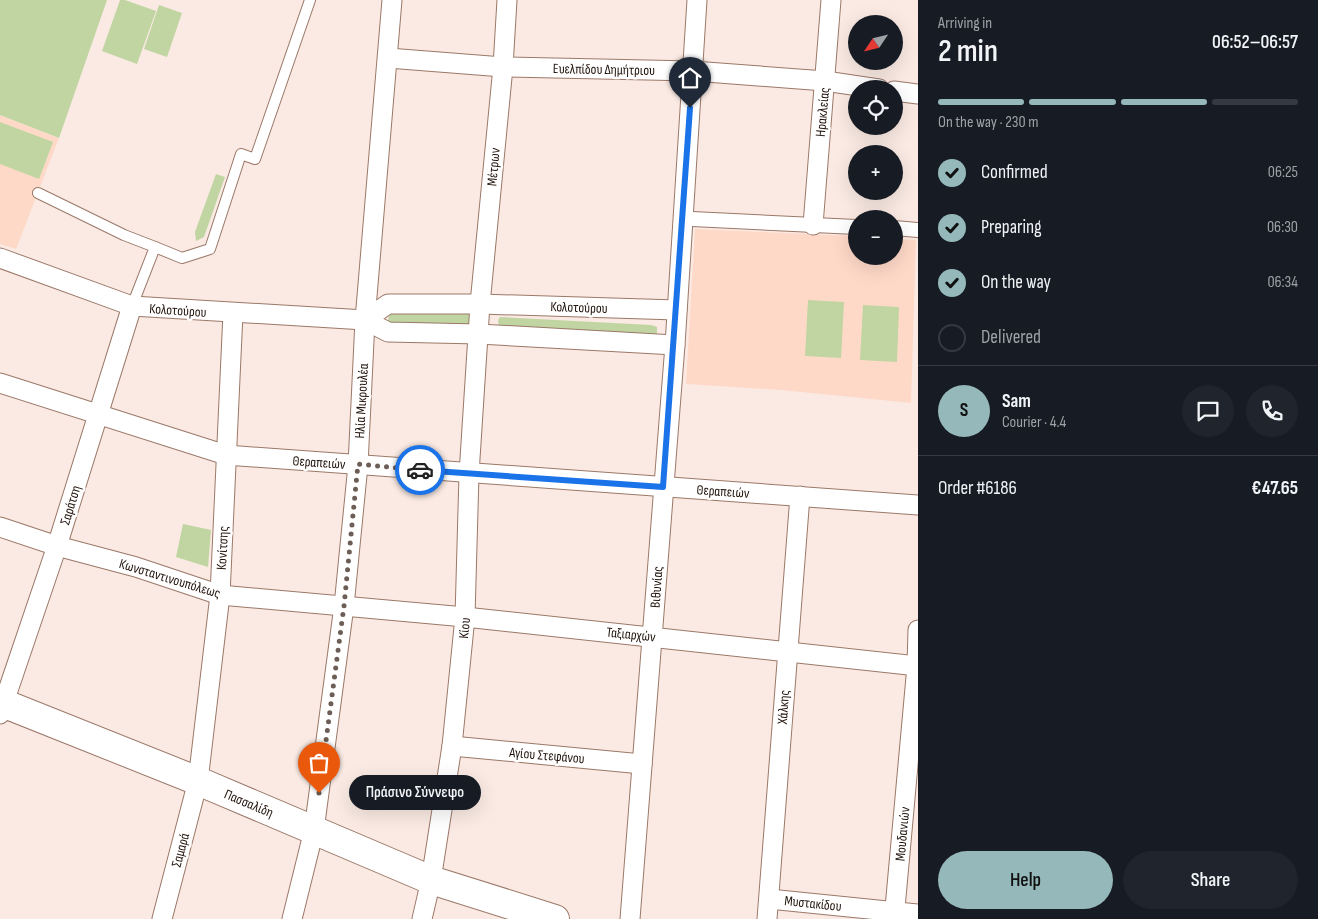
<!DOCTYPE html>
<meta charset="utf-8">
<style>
body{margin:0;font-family:"Sofia Sans Condensed",sans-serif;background:#20242c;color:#f1f3f6;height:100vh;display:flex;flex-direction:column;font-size:19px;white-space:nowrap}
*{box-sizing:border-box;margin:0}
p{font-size:16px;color:#9ea1a6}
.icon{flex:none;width:28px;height:28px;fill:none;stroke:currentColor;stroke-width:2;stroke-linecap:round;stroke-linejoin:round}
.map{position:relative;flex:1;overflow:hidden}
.panel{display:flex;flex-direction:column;background:#171b24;width:400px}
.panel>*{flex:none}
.needle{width:32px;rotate:235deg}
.tools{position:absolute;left:848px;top:15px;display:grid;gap:10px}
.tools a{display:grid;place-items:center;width:55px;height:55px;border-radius:50%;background:#171b24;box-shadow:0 5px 20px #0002;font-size:25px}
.pin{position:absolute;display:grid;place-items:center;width:42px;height:42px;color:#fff;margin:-51px -21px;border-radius:50% 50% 50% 0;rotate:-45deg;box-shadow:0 0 5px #0007}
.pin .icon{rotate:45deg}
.courier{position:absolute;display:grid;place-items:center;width:50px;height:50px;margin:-25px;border:4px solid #1a73e8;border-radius:50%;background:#fff;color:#222;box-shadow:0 1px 6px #0007}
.bubble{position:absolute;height:35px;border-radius:18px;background:#171b24;box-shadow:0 5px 20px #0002;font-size:16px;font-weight:600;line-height:35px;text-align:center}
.summary em{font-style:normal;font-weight:600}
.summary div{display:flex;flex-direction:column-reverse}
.summary{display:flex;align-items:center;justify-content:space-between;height:85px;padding:0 20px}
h1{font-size:32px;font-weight:600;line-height:38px}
.bar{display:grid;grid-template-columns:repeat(4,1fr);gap:8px 5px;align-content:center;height:60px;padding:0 20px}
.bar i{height:6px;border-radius:4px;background:#363941}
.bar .selected{background:#95b8ba}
.bar p{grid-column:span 4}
.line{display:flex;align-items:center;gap:12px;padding:0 20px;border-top:1px solid #363941}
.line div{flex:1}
.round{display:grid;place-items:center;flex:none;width:52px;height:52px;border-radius:26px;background:#20242c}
ol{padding:0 20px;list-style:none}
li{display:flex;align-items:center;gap:15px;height:55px}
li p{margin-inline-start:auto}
li .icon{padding:5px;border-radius:50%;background:#95b8ba;color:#111;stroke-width:4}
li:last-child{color:#9ea1a6}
li i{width:28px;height:28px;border:2px solid #363941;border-radius:50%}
.cta{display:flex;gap:10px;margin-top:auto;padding:10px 20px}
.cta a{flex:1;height:58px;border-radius:30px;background:#95b8ba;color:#111;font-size:20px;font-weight:600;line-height:58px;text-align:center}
.cta a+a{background:#20242c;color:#f1f3f6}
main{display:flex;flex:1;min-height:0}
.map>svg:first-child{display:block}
.built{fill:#ffd9c8}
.green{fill:#c0d5a1}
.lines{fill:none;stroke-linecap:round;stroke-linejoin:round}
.service-casing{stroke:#9b7868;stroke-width:12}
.pedestrian-casing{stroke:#9b7868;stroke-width:16}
.minor-casing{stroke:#9b7868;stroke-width:21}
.secondary-casing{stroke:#9b7868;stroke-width:30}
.service{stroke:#fff;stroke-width:10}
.pedestrian{stroke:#fff;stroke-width:14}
.minor{stroke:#fff;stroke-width:19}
.secondary{stroke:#fff;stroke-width:28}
.done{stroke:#6c5e57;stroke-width:5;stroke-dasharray:0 9}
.route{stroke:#1a73e8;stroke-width:6}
.labels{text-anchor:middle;stroke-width:5;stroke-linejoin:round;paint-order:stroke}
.street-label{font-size:14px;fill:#20120c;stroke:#fff}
</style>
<main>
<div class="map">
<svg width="918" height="919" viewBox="0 0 918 919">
<rect width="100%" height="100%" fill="#faeae3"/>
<g class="built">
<path d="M0,115L59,138L16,249L0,244Z"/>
<path d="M695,229L856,236V256H894V239L916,240L911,403L781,390L686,384Z"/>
</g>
<g class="green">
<path d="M0,0H107L59,138L0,115Z"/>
<path d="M120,0H125L156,11L137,64L102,51Z"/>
<path d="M159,5L182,13L167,57L144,49Z"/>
<path d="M0,122L53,142L39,179L0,164Z"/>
<path d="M216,174L225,177L204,237L196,241L195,232Z"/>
<path d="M808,300L844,302L841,358L805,356Z"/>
<path d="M863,305L899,307L897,362L860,360Z"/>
<path d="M390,310H470L469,324H391L388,321Z"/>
<path d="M500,317L651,325L657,327V336L499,327L498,320Z"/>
<path d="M183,524L211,530L208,567L176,557Z"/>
</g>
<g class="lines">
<g class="service-casing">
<g id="service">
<path d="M38,193L124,235L155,247L132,306"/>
<path d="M155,247L182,258L210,249L241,154L255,159L310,0"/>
</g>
</g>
<g class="pedestrian-casing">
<g id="pedestrian">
<path d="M692,219L856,227"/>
<path d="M894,228L918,230"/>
</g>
</g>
<g class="minor-casing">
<g id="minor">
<path d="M388,58L503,67L693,71L825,81L879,89"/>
<path d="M894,91L918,94"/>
<path d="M813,225L831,0"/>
<path d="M0,258L132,306L365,320L388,332L479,334L675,345"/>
<path d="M365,320L388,304H480L677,310"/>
<path d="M0,383L226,455L918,505"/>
<path d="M0,527L57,546L136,567L220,595L465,617L918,666"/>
<path d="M0,714L57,546L132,306"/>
<path d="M452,746L642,764"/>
<path d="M769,899L918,914"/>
<path d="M162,919L198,781L220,595L233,313"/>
<path d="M292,919L314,830L344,606L358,465L365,320L392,0"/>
<path d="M422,919L431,880L452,746L465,617L469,474L480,304L503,67L507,0"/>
<path d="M630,919L675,345L697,0"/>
<path d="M767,919L800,496"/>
<path d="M894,919L917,666L918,630"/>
</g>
</g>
<g class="secondary-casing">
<path id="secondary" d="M0,702L198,781L431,880L555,919"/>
</g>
<use href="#service" class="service"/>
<use href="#pedestrian" class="pedestrian"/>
<use href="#minor" class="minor"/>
<use href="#secondary" class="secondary"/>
</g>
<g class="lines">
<path class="done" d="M319,793L344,606L358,464L420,470"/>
<path class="route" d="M420,470L663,487L690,108"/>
</g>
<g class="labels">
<g class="street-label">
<text transform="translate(604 69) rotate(1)" y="5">Ευελπίδου Δημήτριου</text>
<text transform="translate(822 112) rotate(-85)" y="5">Ηρακλείας</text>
<text transform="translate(493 167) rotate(-85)" y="5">Μέτρων</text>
<text transform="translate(579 307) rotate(2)" y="5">Κολοτούρου</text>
<text transform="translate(178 310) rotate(4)" y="5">Κολοτούρου</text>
<text transform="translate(361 401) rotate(-87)" y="5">Ηλία Μικρουλέα</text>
<text transform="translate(319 462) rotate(4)" y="5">Θεραπειών</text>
<text transform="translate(723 491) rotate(4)" y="5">Θεραπειών</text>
<text transform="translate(70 505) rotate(-73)" y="5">Σαράτση</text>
<text transform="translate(222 548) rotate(-87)" y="5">Κονίτσης</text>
<text transform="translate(170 578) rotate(17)" y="5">Κωνσταντινουπόλεως</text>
<text transform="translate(656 587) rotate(-86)" y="5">Βιθυνίας</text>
<text transform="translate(464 628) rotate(-85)" y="5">Κίου</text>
<text transform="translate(631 634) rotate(6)" y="5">Ταξιαρχών</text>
<text transform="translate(783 707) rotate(-86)" y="5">Χάλκης</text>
<text transform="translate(547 755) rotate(5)" y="5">Αγίου Στεφάνου</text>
<text transform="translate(249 803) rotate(23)" y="5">Πασσαλίδη</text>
<text transform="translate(902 834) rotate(-85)" y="5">Μουδανιών</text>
<text transform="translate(180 850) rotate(-75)" y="5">Σαμαρά</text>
<text transform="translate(813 903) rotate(6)" y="5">Μυστακίδου</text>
</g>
</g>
</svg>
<div class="tools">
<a><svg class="needle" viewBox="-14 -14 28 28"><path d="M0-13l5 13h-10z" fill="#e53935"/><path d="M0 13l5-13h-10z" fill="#9ea1a6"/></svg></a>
<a><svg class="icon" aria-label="locate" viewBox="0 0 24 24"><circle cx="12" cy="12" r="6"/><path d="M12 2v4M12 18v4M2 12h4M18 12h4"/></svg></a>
<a>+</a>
<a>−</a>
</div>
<div class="pin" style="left:319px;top:793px;background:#ea580c"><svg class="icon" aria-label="bag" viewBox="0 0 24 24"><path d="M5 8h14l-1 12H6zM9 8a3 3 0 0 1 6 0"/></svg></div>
<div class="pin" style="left:690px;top:108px;background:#1f2937"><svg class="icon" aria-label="home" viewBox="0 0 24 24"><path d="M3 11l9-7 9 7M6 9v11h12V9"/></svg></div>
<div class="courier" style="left:420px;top:470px"><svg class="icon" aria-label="car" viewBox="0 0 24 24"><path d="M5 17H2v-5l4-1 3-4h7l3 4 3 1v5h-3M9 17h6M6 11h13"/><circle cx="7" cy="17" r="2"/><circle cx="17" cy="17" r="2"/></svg></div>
<div class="bubble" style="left:349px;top:775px;width:132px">Πράσινο Σύννεφο</div>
</div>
<section class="panel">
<div class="summary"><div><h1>2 min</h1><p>Arriving in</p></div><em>06:52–06:57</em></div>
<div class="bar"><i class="selected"></i><i class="selected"></i><i class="selected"></i><i></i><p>On the way · 230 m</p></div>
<ol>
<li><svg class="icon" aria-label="check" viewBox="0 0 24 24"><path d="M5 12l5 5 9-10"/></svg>Confirmed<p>06:25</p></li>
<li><svg class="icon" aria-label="check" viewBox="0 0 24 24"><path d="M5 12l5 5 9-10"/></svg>Preparing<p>06:30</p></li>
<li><svg class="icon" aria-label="check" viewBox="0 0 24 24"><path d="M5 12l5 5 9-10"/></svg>On the way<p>06:34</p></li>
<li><i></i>Delivered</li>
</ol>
<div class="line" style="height:90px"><b class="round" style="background:#95b8ba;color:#111">S</b><div><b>Sam</b><p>Courier · 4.4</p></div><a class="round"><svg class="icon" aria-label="chat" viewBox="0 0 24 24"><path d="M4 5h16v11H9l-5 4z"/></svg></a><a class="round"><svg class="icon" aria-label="phone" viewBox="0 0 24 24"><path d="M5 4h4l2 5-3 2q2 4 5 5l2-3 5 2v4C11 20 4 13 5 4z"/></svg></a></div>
<div class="line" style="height:65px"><div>Order #6186</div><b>€47.65</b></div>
<div class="cta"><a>Help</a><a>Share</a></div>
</section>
</main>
